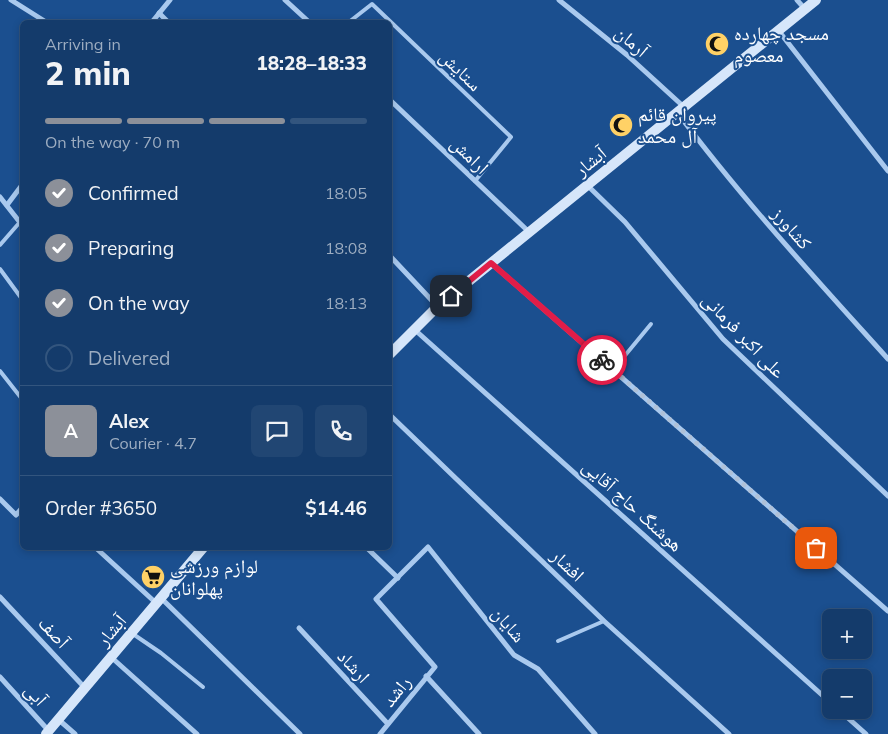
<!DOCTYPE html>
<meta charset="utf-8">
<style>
body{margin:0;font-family:Mulish,"Noto Naskh Arabic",sans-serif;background:#214673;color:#f1f3f6;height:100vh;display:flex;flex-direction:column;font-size:19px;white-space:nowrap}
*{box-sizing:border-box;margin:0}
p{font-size:16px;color:#9dadc1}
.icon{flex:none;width:28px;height:28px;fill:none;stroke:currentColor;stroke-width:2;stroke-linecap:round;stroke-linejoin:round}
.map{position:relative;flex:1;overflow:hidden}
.details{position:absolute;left:20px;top:20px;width:372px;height:530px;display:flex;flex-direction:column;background:#143b6b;border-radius:8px;box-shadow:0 2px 8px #0003,0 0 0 1px #33557e}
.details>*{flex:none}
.buttons{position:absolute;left:822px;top:609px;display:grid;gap:10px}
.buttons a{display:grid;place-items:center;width:50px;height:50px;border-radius:8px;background:#143b6b;box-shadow:0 2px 8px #0003,0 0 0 1px #33557e;font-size:25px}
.pin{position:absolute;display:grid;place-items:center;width:42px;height:42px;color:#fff;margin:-21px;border-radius:10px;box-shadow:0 2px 8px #0006}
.courier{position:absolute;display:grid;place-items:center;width:50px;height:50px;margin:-25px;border:4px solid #e11d48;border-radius:50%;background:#fff;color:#222;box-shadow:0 1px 6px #0007}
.summary em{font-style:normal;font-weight:800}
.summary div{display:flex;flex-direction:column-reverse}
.summary{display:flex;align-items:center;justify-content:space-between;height:85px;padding:0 25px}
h1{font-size:32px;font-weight:800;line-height:38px}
.bar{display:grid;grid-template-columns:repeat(4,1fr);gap:8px 5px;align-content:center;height:60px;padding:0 25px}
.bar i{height:6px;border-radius:4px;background:#33557e}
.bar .on{background:#8c9099}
.bar p{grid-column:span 4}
.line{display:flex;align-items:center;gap:12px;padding:0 25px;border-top:1px solid #33557e}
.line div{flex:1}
.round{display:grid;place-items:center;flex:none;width:52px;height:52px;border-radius:8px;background:#214673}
ol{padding:0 25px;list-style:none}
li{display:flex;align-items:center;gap:15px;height:55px}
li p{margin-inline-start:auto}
li .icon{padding:5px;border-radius:50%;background:#8c9099;color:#fff;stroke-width:4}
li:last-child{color:#9dadc1}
li i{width:28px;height:28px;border:2px solid #33557e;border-radius:50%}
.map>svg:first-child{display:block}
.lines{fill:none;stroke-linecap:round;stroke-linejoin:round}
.lane{stroke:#a9c9ee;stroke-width:4}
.street{stroke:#a9c9ee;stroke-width:5}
.secondary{stroke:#d6e6fa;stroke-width:10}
.done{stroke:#afc1d8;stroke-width:5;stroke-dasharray:0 9}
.route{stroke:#e11d48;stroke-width:6}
.labels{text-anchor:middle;stroke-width:4;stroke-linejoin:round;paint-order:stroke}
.poi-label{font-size:19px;fill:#fff;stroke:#1b4f8f;text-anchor:start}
.street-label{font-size:19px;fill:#fff;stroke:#1b4f8f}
</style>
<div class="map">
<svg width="888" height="734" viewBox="0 0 888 734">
<rect width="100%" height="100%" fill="#1b4f8f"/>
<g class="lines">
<g class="lane">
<path d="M349,22L372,4L511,137L475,181"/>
<path d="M0,245L20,222"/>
<path d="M0,269L22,299"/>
<path d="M613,370L651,324"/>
<path d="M0,371L22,399"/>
<path d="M133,634L161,653L203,687"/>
<path d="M558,641L604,621"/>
</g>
<g class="street">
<path d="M11,0L46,22"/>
<path d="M285,0L309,22"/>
<path d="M559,0L627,55L684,107"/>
<path d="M797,0L805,9"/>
<path d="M159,13L168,22"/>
<path d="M152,22L170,0"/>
<path d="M778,30L888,171"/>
<path d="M390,100L529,232"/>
<path d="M677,112C742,199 816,279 888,359"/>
<path d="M587,185L625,222L723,339L888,496"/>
<path d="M0,197L22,225"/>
<path d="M7,205L22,185"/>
<path d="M390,256L437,306"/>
<path d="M491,263L888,611"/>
<path d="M415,330L831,703"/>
<path d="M390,415L604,621L729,734"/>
<path d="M0,499L16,515L22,508"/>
<path d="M96,548L156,603"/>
<path d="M367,548L398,578"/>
<path d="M0,597L85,688"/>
<path d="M161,598L300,734"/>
<path d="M299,628L388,724"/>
<path d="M111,657L197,734"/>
<path d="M426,676L479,734"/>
<path d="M0,677L48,730"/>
<path d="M839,710L866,734"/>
<path d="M59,720L75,734"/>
<path d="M380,734L435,667L376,599L428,547L514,655L538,669L595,734"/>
</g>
<g class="secondary">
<path d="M390,354L438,306L816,0"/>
<path d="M46,734L203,548"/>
</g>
</g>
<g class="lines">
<path class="done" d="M602,360L816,548"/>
<path class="route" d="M451,296L491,263L602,360"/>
</g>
<defs>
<g id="mosque-disc" transform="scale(1.25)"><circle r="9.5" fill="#ffd166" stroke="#1b4f8f"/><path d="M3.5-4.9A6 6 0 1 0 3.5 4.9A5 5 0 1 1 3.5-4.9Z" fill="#111"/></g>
<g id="supermarket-disc" transform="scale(1.25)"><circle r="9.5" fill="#ffd166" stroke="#1b4f8f"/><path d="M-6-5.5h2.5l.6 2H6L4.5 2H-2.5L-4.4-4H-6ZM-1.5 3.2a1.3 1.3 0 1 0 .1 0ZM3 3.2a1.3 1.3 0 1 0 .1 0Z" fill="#111"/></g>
</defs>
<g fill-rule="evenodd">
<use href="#mosque-disc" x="717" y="44"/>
<use href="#mosque-disc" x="621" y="125"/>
<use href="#supermarket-disc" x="153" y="577"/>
</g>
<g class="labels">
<g class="poi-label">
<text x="734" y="40">مسجد چهارده<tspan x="734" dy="22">معصوم</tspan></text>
<text x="638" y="121">پیروان قائم<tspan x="638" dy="22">آل محمد</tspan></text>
<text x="170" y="573">لوازم ورزشی<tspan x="170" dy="22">پهلوانان</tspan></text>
</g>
<g class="street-label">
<text transform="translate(632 41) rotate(41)" y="7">آرمان</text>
<text transform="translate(461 70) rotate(44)" y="7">ستایش</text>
<text transform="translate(470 155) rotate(44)" y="7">ارامش</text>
<text transform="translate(590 161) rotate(-39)" y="7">آبشار</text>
<text transform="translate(792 228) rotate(49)" y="7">کشاورز</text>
<text transform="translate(744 335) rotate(46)" y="7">علی اکبر فرمانی</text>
<text transform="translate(633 505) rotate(42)" y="7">هوشنگ حاج آقایی</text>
<text transform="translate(568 565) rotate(44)" y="7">افشار</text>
<text transform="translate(509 624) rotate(50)" y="7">شایان</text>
<text transform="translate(111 630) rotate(-50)" y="7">آبشار</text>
<text transform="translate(54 632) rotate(47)" y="7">آصف</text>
<text transform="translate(354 666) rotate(47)" y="7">ارشاد</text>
<text transform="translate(396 691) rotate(-51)" y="7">راشد</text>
<text transform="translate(36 694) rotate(48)" y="7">آبی</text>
</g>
</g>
</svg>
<div class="buttons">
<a>+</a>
<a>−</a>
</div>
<div class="pin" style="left:816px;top:548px;background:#ea580c"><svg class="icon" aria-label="bag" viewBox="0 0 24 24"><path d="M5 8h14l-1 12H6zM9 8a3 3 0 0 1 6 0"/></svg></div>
<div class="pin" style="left:451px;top:296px;background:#1f2937"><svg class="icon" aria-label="home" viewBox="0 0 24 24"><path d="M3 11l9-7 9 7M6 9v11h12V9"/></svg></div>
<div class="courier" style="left:602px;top:360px"><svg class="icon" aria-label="bike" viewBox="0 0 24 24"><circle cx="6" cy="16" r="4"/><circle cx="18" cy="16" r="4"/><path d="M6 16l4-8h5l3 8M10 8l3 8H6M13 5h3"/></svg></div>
<section class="details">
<div class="summary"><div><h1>2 min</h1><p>Arriving in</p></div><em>18:28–18:33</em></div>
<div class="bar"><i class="on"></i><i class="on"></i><i class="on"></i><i></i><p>On the way · 70 m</p></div>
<ol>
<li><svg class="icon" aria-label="check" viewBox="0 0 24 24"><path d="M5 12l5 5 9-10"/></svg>Confirmed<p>18:05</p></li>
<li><svg class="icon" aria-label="check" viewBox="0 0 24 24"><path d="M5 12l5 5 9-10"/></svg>Preparing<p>18:08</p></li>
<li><svg class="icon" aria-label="check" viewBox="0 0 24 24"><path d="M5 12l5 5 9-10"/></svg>On the way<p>18:13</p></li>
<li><i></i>Delivered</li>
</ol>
<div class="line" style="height:90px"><b class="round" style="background:#8c9099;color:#fff">A</b><div><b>Alex</b><p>Courier · 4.7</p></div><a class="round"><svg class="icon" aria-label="chat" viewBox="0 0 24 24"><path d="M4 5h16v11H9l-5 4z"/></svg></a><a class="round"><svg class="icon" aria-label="phone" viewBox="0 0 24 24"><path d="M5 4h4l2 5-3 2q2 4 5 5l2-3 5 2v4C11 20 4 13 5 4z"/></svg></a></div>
<div class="line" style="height:65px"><div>Order #3650</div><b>$14.46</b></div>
</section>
</div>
